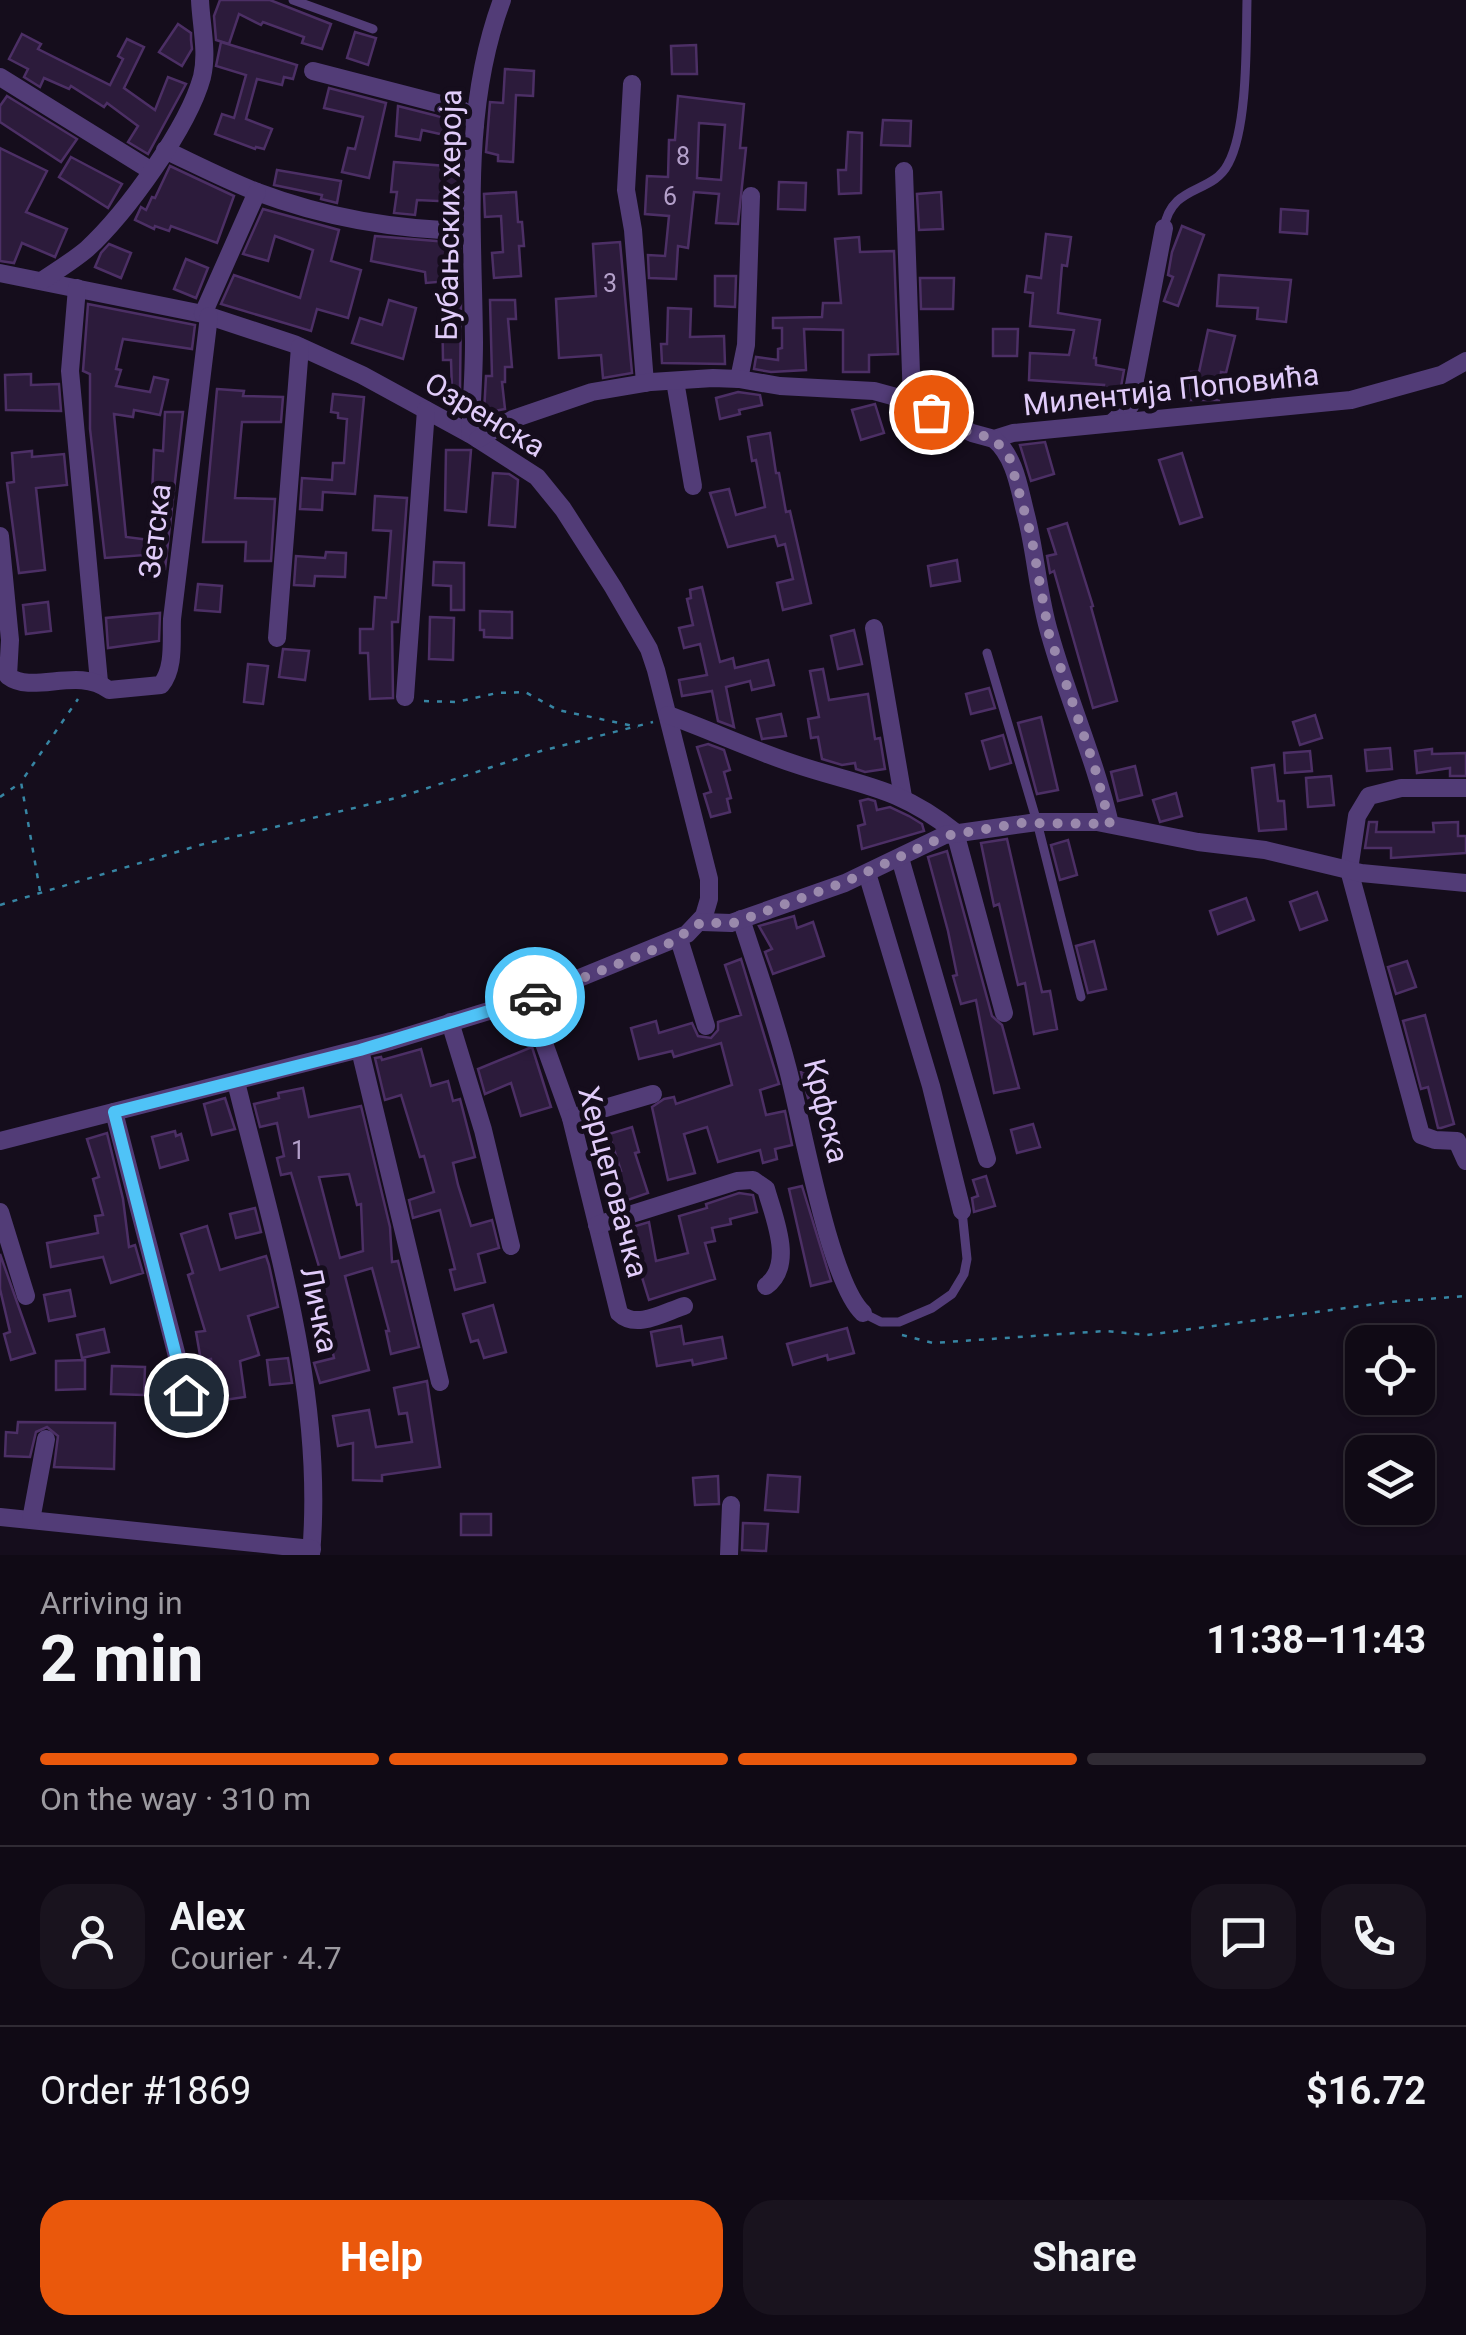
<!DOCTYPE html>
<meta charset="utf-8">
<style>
body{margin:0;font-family:Roboto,sans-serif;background:#19131e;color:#f1f3f6;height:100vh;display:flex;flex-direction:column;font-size:38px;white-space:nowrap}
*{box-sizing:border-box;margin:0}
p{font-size:32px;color:#9c9aa0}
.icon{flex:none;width:55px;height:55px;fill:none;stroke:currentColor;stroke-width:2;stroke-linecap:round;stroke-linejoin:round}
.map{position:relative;height:1555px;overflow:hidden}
.drawer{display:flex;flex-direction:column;background:#100a15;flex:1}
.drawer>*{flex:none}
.controls{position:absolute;left:1345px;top:1325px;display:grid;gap:20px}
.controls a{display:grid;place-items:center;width:90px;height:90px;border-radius:20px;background:#100a15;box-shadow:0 2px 8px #0004,0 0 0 2px #302b34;font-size:50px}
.pin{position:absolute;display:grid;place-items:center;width:85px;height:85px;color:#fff;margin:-42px;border:5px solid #fff;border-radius:50%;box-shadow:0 2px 10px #0007}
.courier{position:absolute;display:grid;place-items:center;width:100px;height:100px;margin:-50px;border:8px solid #4fc3f7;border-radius:50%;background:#fff;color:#222;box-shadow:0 2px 12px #0007}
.summary em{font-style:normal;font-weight:700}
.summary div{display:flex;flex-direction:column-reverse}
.summary{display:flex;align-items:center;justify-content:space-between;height:170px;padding:0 40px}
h1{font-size:65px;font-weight:700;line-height:75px}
.bar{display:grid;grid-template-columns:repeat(4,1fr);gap:15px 10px;align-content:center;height:120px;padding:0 40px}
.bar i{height:12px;border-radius:8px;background:#302b34}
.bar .selected{background:#ea580c}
.bar p{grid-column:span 4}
.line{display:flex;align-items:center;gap:25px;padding:0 40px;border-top:2px solid #302b34}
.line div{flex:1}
.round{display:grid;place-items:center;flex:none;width:105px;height:105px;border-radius:30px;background:#19131e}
.button{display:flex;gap:20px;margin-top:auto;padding:20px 40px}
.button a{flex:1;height:115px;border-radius:30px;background:#ea580c;color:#fff;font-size:40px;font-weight:700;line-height:115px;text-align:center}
.button a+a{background:#19131e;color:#f1f3f6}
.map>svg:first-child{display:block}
.building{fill:#2c1b3b;stroke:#4c2f65;stroke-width:2.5;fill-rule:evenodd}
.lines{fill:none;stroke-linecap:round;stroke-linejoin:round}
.path{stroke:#3785a3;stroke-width:2.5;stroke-dasharray:5 8;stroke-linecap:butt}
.lane{stroke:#523c77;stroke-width:9}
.street{stroke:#523c77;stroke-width:18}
.done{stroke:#9a89ac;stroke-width:10;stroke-dasharray:0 18}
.route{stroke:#4fc3f7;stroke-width:12}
.labels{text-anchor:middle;stroke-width:10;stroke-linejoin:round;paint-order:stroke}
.number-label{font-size:25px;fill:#b4a0ca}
.street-label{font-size:30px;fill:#e1ccfa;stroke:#150d1c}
</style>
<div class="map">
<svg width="1466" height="1555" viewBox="0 0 1466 1555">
<rect width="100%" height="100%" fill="#150d1c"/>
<g class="building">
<path d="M220,0H270L331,24L322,49L302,43L304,37L263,22L261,25L239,14L229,44L216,40L214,16Z"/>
<path d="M178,24L191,33V40L192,49L182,66L159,52Z"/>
<path d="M355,32L376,38L368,65L347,58Z"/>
<path d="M22,34L41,44L38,49L110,85L123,59L118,56L127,39L144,47L124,88L155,110L168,77L186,84L148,154L128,142L138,126L107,103L104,107L71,86L69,89L44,78L40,87L24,77L28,69L9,59Z"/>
<path d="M221,42L297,65L293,79L284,77L282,85L257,79L246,119L272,129L264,149L256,147L255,149L215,134L222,114L234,118L246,75L216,66Z"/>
<path d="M696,45L697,74H672L671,46Z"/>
<path d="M505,69L534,71L533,96L516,95L513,162L498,161V155L486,152L490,102L503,103Z"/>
<path d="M329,88L386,103L369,178L342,172L348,148L355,149L363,117L324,108Z"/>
<path d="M7,96L77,139L61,162L0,122V106Z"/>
<path d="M678,96L744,104L740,148H746L738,224L716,223L719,194L694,192L688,248L678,246L676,279L649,278L648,255L665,256L669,216L645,214L647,176L668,177L669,140H675ZM699,123L725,125L721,180L697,178Z"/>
<path d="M398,106L453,120L449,136L422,130L420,140L396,136Z"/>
<path d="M883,120L911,121L910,146L881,145Z"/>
<path d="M848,132L862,133L861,193L839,194L838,170H846Z"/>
<path d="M0,148L47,171L26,212L67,229L55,257L22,243L14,263L0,261Z"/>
<path d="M71,157L122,184L108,208L59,177Z"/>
<path d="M394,162L460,167L459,202L417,200L415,215L394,213L397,192H391Z"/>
<path d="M170,166L234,196L217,243L171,226L169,231L155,226L154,229L135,220L141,207L146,210L152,197L155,198Z"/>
<path d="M277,170L341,181L337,203L321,199L322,195L274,185Z"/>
<path d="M779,182L806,183L805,210L778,209Z"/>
<path d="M516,192L518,222H522L524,246H519L521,276L494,278L492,253L503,252L501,216L485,217L484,194Z"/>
<path d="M941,192L943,229L919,230L917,194Z"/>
<path d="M263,209L339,230L331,261L361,270L348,318L317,309L311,331L221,304L234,275L300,298L313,250L275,236L268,261L243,254Z"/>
<path d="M1281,209L1308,211L1307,234L1280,232Z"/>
<path d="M1182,226L1204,235L1178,306L1164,301L1173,277L1168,275L1172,252Z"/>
<path d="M1046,234L1071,237L1067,266L1062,265L1058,313L1100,320L1094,358H1096V365L1124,370L1119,398L1102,395L1104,385L1029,380L1030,353L1069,355L1074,330L1030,326L1033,293L1025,292L1027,276L1041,278Z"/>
<path d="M375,236L460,243V280L426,283L425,272L371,261Z"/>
<path d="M859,237L860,252L894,251L898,354L869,355V372H843V330L804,329L806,370L771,372L754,369L756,357L778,360V349L782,348V328H773V318L822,317L823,303H841L835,239Z"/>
<path d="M620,242L632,373L603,378L601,355L559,358L556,299L596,296L593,244Z"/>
<path d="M109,244L131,253L121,278L95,267L101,253Z"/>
<path d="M186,259L208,268L196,298L174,289Z"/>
<path d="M1219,275L1291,280L1286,322L1257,319L1258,308L1217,306Z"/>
<path d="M715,276H736L735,307L715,306Z"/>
<path d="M920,278H954L953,309H921Z"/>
<path d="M389,300L416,308L403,359L352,343L360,318L382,325Z"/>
<path d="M490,300H515L516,319H508L512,367H505V382H502L505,409L484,413L486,376H492Z"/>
<path d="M442,301H461L460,391H452L451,360H443Z"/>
<path d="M88,304L195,325L192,349L123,339L116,369L121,370L116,386L150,392L154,377L168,380L160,415L134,410L133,417L114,414L126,537L150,540L154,450L163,451L165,412H183L165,569L143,567L144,555L105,558L90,429V374L83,371Z"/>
<path d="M668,308L691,309L690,337L724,336L725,364L662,363L661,344H667Z"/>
<path d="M993,329H1018L1017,356H993Z"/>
<path d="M1208,330L1235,336L1226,373L1221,372L1219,400H1188L1191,372H1199Z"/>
<path d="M31,374V385L59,384L61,411L6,410L5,375Z"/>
<path d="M217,389L244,391L243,396L283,397L281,422H242L235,498L275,499L271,561H245L246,542H203Z"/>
<path d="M738,392L760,395L762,405L739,410L740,414L720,419L716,398Z"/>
<path d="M333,394L364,397L355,494L323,492L322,510L300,509L302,478L332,480L333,463H344L347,419L338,418V413L331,412Z"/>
<path d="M875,404L884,433L861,440L852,410Z"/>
<path d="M770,433L776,473H779L786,512L790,511L811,603L783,610L777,583L793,579L785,544L778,546L775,536L728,547L710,493L729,489L736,515L765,507L756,460L752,461L748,437Z"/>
<path d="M1045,442L1054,474L1031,481L1020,445Z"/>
<path d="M446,450H471L466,512L445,510Z"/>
<path d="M32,451V457L64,454L67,485L36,488L45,570L19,573L7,483L14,482L12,453Z"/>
<path d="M1182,453L1202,517L1180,524L1159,460Z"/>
<path d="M493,473L509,474L518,480L515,527L489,525Z"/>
<path d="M375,496L407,498L398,622H392L393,698L370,699L368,653H360V629H373L375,597L386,598L391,531L373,530Z"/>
<path d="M1067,523L1093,606L1091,607L1117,701L1093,708L1054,571L1050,573L1047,556L1056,554L1048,529Z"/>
<path d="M326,552L346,553L345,577L315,576L314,586L294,585L296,556L325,558Z"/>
<path d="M957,560L960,581L931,586L928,566Z"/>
<path d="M434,562L464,563V610H451V586L433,585Z"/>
<path d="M198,584L222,586L220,612L195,610Z"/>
<path d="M702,587L720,662L733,658L735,668L768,660L774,685L752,690L750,681L726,687L734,727L718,721L712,691L682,696L679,680L707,675L700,644L684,648L679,628L693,625L687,599L691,598L690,590Z"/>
<path d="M48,602L51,631L26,634L23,605Z"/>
<path d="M480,611L512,612V638L484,637V630H480Z"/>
<path d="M160,613L159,641L108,648L106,618Z"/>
<path d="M430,617L454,618L453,660L429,659Z"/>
<path d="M854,630L862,664L838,669L831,636Z"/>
<path d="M283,649L309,651L305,680L279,677Z"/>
<path d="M248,664L268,666L263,704L244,702Z"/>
<path d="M823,669L829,700L868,694L875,739L880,738L885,769L865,772L856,769L855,763L842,765L822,759L818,737L811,738L808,719L819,717L810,671Z"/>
<path d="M989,688L995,708L971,714L966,694Z"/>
<path d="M781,714L786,736L762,739L757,719Z"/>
<path d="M1315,715L1322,738L1300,745L1293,722Z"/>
<path d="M1041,717L1058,790L1037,794L1018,723Z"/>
<path d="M1003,735L1011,763L990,769L982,741Z"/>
<path d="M708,744L724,750L730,770L724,772L731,798L727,799L730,812L711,817L704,794L711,792L697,747Z"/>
<path d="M1390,748L1392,769L1367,771L1365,750Z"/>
<path d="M1432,749V754L1466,753V776H1450V768L1417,773L1415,751Z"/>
<path d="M1310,751L1312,771L1285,773L1284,753Z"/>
<path d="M1274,765L1278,801H1284L1286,829L1259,831L1252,768Z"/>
<path d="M1135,766L1142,795L1118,801L1111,772Z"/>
<path d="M1331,776L1334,805L1308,807L1306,778Z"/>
<path d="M1176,793L1182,816L1160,822L1153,800Z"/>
<path d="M868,799L875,801L877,810L890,807L909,816L922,824L924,831L862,849L858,826L865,824L860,801Z"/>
<path d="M1369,822H1377L1376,832H1434L1433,823L1458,822V836H1466V853L1391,858V848H1365Z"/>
<path d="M1007,839L1042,992L1050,991L1057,1029L1034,1034L1025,983L1018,985L999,904L994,906L981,843Z"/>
<path d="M1068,840L1077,875L1060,880L1051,845Z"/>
<path d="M947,851L992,1016L1002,1025L1019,1088L994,1093L976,1000L961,1004L953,976L957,975L948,931L928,857Z"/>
<path d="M1317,892L1327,920L1300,930L1290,902Z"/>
<path d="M1246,898L1254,920L1218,934L1210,911Z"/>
<path d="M794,916L797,928L813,922L824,956L773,974L765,952L772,949L759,926Z"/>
<path d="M1094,941L1106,989L1088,993L1076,946Z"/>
<path d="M741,959L779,1084L760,1090L766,1115L785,1111L792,1145L775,1149L777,1159L763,1163L760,1150L718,1162L707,1127L684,1134L695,1173L668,1180L652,1107L664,1099L674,1097L676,1104L732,1085L721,1043L674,1057L672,1051L639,1059L631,1028L656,1021L659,1033L692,1023L698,1036L711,1038L718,1030V1022L741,1015L725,965Z"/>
<path d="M1407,961L1416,987L1396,994L1388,967Z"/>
<path d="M1425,1015L1454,1124L1441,1128H1438L1428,1087L1421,1089L1403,1021Z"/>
<path d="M532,1047L551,1107L521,1116L511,1083L485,1094L478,1069Z"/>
<path d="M421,1049L431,1086L448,1081L453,1101L460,1099L475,1157L453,1163L458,1185L471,1226L492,1220L499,1248L478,1254L485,1282L455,1290L450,1270L455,1269L440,1210L413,1218L409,1200L434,1192L424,1156L420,1157L401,1095L385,1100L375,1058L381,1057L382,1060Z"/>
<path d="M822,1066L829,1093L808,1098L801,1072Z"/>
<path d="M303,1088L309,1117L361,1106L390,1227L392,1262L398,1261L419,1347L391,1354L386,1331H389L372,1268L345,1276L369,1370L320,1383L314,1363L334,1358L326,1322L330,1321L316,1271L320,1270L291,1173L281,1175L277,1158L284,1156L277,1123L260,1127L254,1104L279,1098L278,1093ZM349,1174L357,1205L361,1204L363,1251L340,1258L319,1177Z"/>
<path d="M225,1098L235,1129L212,1135L204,1104Z"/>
<path d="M1033,1124L1040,1147L1017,1153L1011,1130Z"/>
<path d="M632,1127L639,1152L635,1153L648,1193L619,1203L609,1175L621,1171L609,1134Z"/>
<path d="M175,1131L176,1136L181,1134L188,1160L160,1168L152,1137Z"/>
<path d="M107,1133L123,1199L129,1247L135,1245L143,1273L111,1283L103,1257L51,1267L47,1243L98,1233L95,1216L103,1215L93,1179L99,1177L87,1139Z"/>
<path d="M986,1176L995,1206L974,1212L972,1198L978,1196L973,1180Z"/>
<path d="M802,1186L831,1281L811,1286L789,1189Z"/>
<path d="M739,1193L753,1195L757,1212L730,1219L731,1224L712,1228L715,1241L705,1243L715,1279L649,1300L637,1261L628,1262L622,1230L649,1222L656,1261L688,1253L679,1216L707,1208L706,1204Z"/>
<path d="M255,1208L261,1232L236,1238L230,1214Z"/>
<path d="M207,1226L220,1270L266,1256L269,1265L278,1307L248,1316L259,1355L240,1361L245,1397L217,1401L211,1359L201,1361L196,1332L205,1331L188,1275L193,1273L181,1234Z"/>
<path d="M0,1254L35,1353L11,1360L4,1334L10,1332L0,1289Z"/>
<path d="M70,1290L75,1316L49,1321L44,1295Z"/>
<path d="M493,1305L506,1352L484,1358L478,1340L471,1342L463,1314Z"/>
<path d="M681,1326L684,1344L722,1337L726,1358L693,1365L692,1360L657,1366L651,1332Z"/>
<path d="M847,1328L854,1353L828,1360L827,1355L793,1365L787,1344Z"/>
<path d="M104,1329L109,1352L82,1358L77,1335Z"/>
<path d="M288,1358L292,1383L270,1385L267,1360Z"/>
<path d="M85,1360V1389L56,1390V1361Z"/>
<path d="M112,1366L145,1367L144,1395L111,1394Z"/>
<path d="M427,1381L440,1467L382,1475V1481L353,1480V1443L338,1446L333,1416L369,1410L376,1447L412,1442L407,1413L399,1414L394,1388Z"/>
<path d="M18,1422L115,1423L114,1469L54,1467L58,1436L47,1427L36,1432L30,1457L5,1456L6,1432L17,1433Z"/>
<path d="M768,1475L800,1477L798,1512L765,1510Z"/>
<path d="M718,1476L719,1504L695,1505L693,1478Z"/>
<rect x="461" y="1514" width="30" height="21"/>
<path d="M743,1523L768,1524L766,1551L742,1550Z"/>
</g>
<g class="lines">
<g class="path">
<path d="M424,701L456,702L497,693L525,692L558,710L638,727"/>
<path d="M0,797L20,783"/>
<path d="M40,891L21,782L78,699"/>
<path d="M0,905L200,845L400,797L541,751L653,722"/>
<path d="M902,1335L933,1343L1105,1331L1147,1335L1390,1302L1466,1296"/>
</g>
<g class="lane">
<path d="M293,0L373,29"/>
<path d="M1164,228C1172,183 1212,195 1228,164C1248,128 1246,42 1247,0"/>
<path d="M987,653L1037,822L1081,997"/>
<path d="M863,1313L881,1322H899L932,1308L952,1294L964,1274L967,1259L962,1211"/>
</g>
<g class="street">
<path d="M313,71L460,109L472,116L475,125"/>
<path d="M0,77L150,170"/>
<path d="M632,84L626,190L633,230L645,383"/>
<path d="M165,150C195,164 226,180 257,192C326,218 397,230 470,231"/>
<path d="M904,171L912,402"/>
<path d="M0,273L203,314L294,344L362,375L470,434L537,477L563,509L613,587L649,649L656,670L709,879V899L704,916L687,934L528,999L391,1041L0,1141"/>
<path d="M43,280C58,270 74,260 87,249C126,213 188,128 202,77C208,52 201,25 200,0"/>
<path d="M77,288L70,371L99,682"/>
<path d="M203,314L257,192"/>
<path d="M739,379L746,345L751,196"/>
<path d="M675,381L693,486"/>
<path d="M1113,422L1130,406L1164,228"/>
<path d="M470,434C472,403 474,373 474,342C473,227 461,110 502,0"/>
<path d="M478,439L513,419L592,392L651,382L713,378L739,379L780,386L874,391L907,400L972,433L994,439L1013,433L1351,400L1441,375L1466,361"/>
<path d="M994,439C1016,458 1019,489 1026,515C1036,554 1038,596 1050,635C1068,699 1095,759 1110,824"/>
<path d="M0,536L10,640L8,676C33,695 78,666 109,690L161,685C175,668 171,640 172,619L209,316"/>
<path d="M874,628L903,797"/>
<path d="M277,638L300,347"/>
<path d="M405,697L426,410"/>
<path d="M668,715C710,730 750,749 792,763C859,786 896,785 955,832"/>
<path d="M1466,788H1401L1369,796L1357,816L1349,870L1421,1135L1435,1140L1457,1141L1466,1161"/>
<path d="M955,832L1004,1013"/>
<path d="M900,858L987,1159"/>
<path d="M867,873L931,1086L962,1211"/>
<path d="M741,919C757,968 774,1016 787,1066C801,1117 829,1282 863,1313"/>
<path d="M702,922L731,923L845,883L945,835L1037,822H1097L1198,842L1265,850L1361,873L1466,883"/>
<path d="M679,939L706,1026"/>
<path d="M528,999L571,1118L619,1313C636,1330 665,1312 684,1306"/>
<path d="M450,1022L483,1130L511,1246"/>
<path d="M360,1050L440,1382"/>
<path d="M236,1082C274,1237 325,1393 311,1555"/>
<path d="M114,1112L187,1395"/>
<path d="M571,1118L653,1094"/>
<path d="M0,1212L26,1296"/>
<path d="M597,1225L737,1181L753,1180L766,1189C774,1218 795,1265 766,1286"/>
<path d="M0,1517L312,1549"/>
<path d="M31,1520L46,1439"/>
<path d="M729,1555L731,1505"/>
</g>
</g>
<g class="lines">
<path class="done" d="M535,997L668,944L702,922L731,924L845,882L945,836L1022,823L1110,824L1094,765L1049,634L1031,535L1009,456L994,439L963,430L931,412"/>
<path class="route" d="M186,1395L114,1112L360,1050L535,997"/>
</g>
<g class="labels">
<g class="number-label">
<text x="683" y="165">8</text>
<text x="670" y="205">6</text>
<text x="610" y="292">3</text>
<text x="298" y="1159">1</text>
</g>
<g class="street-label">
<text transform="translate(449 215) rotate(-89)" y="10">Бубањских хероја</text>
<text transform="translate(1171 390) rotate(-6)" y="10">Милентија Поповића</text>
<text transform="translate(485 415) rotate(31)" y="10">Озренска</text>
<text transform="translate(155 531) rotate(-83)" y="10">Зетска</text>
<text transform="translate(826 1111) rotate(76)" y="10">Крфска</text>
<text transform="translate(613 1182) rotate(75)" y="10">Херцеговачка</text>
<text transform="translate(319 1310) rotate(78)" y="10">Личка</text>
</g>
</g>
</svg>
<div class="controls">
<a><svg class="icon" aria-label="locate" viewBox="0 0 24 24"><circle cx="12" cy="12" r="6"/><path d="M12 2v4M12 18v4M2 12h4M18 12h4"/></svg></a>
<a><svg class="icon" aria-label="layers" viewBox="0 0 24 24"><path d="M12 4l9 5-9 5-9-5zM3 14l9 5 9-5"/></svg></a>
</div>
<div class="pin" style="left:931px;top:412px;background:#ea580c"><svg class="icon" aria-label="bag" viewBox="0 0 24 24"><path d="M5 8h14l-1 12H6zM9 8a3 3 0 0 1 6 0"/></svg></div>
<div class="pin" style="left:186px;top:1395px;background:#1f2937"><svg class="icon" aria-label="home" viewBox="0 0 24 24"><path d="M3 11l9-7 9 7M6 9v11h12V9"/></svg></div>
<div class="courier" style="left:535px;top:997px"><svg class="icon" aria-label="car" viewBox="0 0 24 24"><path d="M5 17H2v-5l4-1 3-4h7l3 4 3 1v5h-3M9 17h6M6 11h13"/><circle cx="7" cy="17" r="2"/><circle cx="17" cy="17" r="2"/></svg></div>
</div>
<section class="drawer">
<div class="summary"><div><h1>2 min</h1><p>Arriving in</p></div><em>11:38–11:43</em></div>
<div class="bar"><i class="selected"></i><i class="selected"></i><i class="selected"></i><i></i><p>On the way · 310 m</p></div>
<div class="line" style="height:180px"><a class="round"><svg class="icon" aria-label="person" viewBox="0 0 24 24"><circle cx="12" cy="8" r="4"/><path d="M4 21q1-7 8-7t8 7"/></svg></a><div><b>Alex</b><p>Courier · 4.7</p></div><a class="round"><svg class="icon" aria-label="chat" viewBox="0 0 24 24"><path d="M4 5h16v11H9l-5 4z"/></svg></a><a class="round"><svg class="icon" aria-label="phone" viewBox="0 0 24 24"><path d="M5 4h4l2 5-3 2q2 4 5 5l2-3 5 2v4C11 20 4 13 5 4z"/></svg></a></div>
<div class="line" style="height:130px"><div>Order #1869</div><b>$16.72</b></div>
<div class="button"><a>Help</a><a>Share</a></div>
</section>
